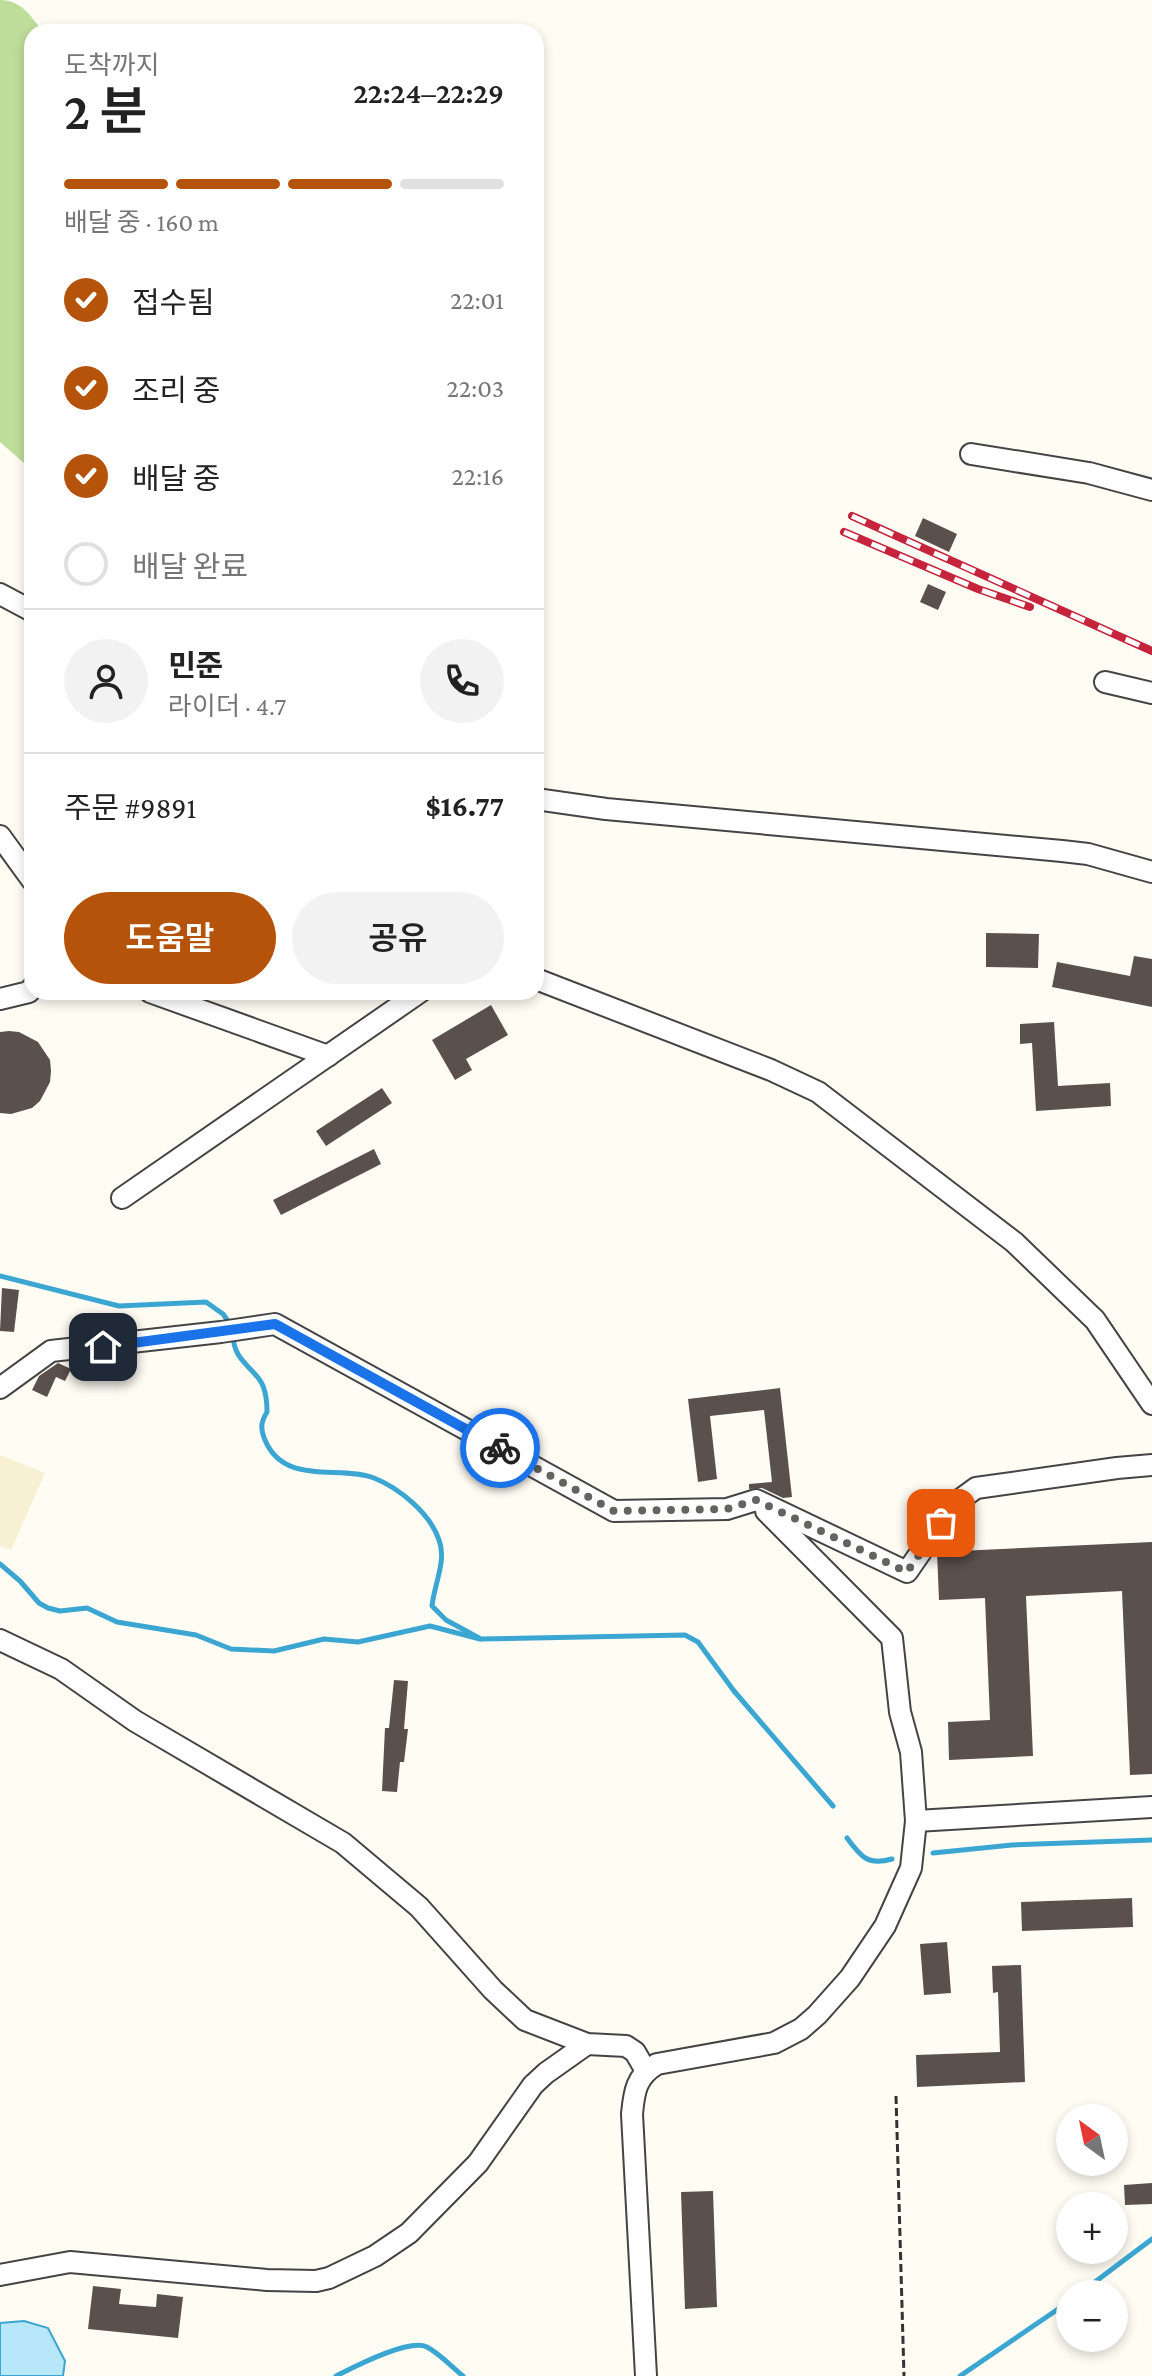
<!DOCTYPE html>
<html lang="ko">
<meta charset="utf-8">
<style>
body{margin:0;font-family:"Crimson Pro","Noto Sans KR",serif;background:#f2f2f2;color:#222;height:100vh;display:flex;flex-direction:column;font-size:30px;white-space:nowrap}
*{box-sizing:border-box;margin:0}
p{font-size:26px;color:#767676}
.icon{flex:none;width:44px;height:44px;fill:none;stroke:currentColor;stroke-width:2;stroke-linecap:round;stroke-linejoin:round}
.map{position:relative;flex:1;overflow:hidden}
.side{position:absolute;left:24px;top:24px;width:520px;height:976px;display:flex;flex-direction:column;background:#fff;border-radius:24px;box-shadow:0 4px 12px #0003}
.side>*{flex:none}
.needle{width:52px;rotate:327deg}
.buttons{position:absolute;left:1056px;top:2104px;display:grid;gap:16px}
.buttons a{display:grid;place-items:center;width:72px;height:72px;border-radius:50%;background:#fff;box-shadow:0 4px 12px #0003;font-size:40px}
.pin{position:absolute;display:grid;place-items:center;width:68px;height:68px;color:#fff;margin:-34px;border-radius:16px;box-shadow:0 4px 12px #0006}
.courier{position:absolute;display:grid;place-items:center;width:80px;height:80px;margin:-40px;border:6px solid #1a73e8;border-radius:50%;background:#fff;color:#222;box-shadow:0 2px 10px #0007}
.overview em{font-style:normal;font-weight:600}
.overview div{display:flex;flex-direction:column-reverse}
.overview{display:flex;align-items:center;justify-content:space-between;height:136px;padding:0 40px}
h1{font-size:52px;font-weight:600;line-height:60px}
.bar{display:grid;grid-template-columns:repeat(4,1fr);gap:12px 8px;align-content:center;height:96px;padding:0 40px}
.bar i{height:10px;border-radius:6px;background:#e0e0e0}
.bar .current{background:#b45309}
.bar p{grid-column:span 4}
.line{display:flex;align-items:center;gap:20px;padding:0 40px;border-top:2px solid #e0e0e0}
.line div{flex:1}
.round{display:grid;place-items:center;flex:none;width:84px;height:84px;border-radius:42px;background:#f2f2f2}
ol{padding:0 40px;list-style:none}
li{display:flex;align-items:center;gap:24px;height:88px}
li p{margin-inline-start:auto}
li .icon{padding:8px;border-radius:50%;background:#b45309;color:#fff;stroke-width:4}
li:last-child{color:#767676}
li i{width:44px;height:44px;border:4px solid #e0e0e0;border-radius:50%}
.action{display:flex;gap:16px;margin-top:auto;padding:16px 40px}
.action a{flex:1;height:92px;border-radius:48px;background:#b45309;color:#fff;font-size:32px;font-weight:600;line-height:92px;text-align:center}
.action a+a{background:#f2f2f2;color:#222}
.map>svg:first-child{display:block}
.farmland{fill:#f7f0d3}
.forest{fill:#bfdd9a}
.water{fill:#b7e7f8;stroke:#3ba6d2;stroke-width:2}
.lines{fill:none;stroke-linecap:round;stroke-linejoin:round}
.stream{stroke:#3ba6d2;stroke-width:5}
.building{fill:#5a504c}
.minor-casing{stroke:#444;stroke-width:24}
.path{stroke:#333;stroke-width:3;stroke-dasharray:8 4;stroke-linecap:butt}
.minor{stroke:#fff;stroke-width:20}
.rail-casing{stroke:#c6233c;stroke-width:8}
.rail{stroke:#fff;stroke-width:5;stroke-dasharray:15;stroke-linecap:butt}
.done{stroke:#646360;stroke-width:8;stroke-dasharray:0 14.4}
.route{stroke:#1a73e8;stroke-width:10}
</style>
<div class="map">
<svg width="1152" height="2376" viewBox="0 0 1152 2376">
<rect width="100%" height="100%" fill="#fffcf4"/>
<path class="farmland" d="M0,1455L45,1473L11,1550L0,1546Z"/>
<path class="forest" d="M0,0C21,0 31,16 43,32H32V470L0,442Z"/>
<path class="water" d="M24,2321L48,2328L65,2361L63,2376H0V2323Z"/>
<g class="lines">
<g class="stream">
<path d="M0,1276L119,1306L206,1302L223,1314L230,1324"/>
<path d="M233,1333C233,1358 247,1363 259,1379C266,1388 267,1401 267,1412C261,1422 260,1428 265,1440C284,1486 339,1465 374,1478C399,1488 430,1513 439,1540C447,1560 434,1585 432,1606L446,1620L481,1639L685,1635L698,1642L734,1691L833,1806"/>
<path d="M0,1564L20,1581L39,1603L48,1608L60,1611L87,1608L117,1622L196,1635L231,1649L274,1651L324,1639L358,1642L430,1626L480,1639"/>
<path d="M847,1838C861,1857 868,1866 892,1859"/>
<path d="M933,1853L1012,1845L1152,1840"/>
<path d="M1079,2294L1152,2239"/>
<path d="M336,2376C354,2367 409,2338 427,2347C440,2354 452,2367 463,2376"/>
<path d="M960,2376L1070,2301"/>
</g>
</g>
<g class="building">
<path d="M923,518L957,534L949,552L915,536Z"/>
<path d="M928,584L946,592L938,610L920,602Z"/>
<path d="M986,933L1039,934L1038,968L986,967Z"/>
<path d="M1134,956L1152,959V1007L1052,987L1057,962L1130,976Z"/>
<path d="M491,1005L508,1035L466,1059L472,1070L455,1080L432,1040Z"/>
<path d="M1054,1022L1058,1086L1110,1083L1111,1106L1036,1111L1032,1043L1020,1044V1024Z"/>
<path d="M9,1031L19,1032L38,1042L50,1060L51,1071L50,1082L40,1101L32,1108L11,1114L0,1113V1032Z"/>
<path d="M382,1088L392,1103L326,1146L316,1131Z"/>
<path d="M374,1149L381,1164L281,1215L273,1200Z"/>
<path d="M2,1288L19,1290L14,1332L0,1331Z"/>
<path d="M58,1363L71,1369L65,1381L56,1377L47,1397L32,1390L39,1376Z"/>
<path d="M780,1388L792,1497L783,1498L762,1488L749,1489V1484L772,1482L764,1410L710,1416L717,1479L698,1482L688,1399Z"/>
<path d="M1152,1542V1774L1130,1775L1122,1591L1026,1596L1033,1756L949,1760L948,1722L990,1720L985,1598L939,1600L937,1552Z"/>
<path d="M394,1680L408,1681L404,1729H408L404,1762H400L397,1792L382,1791L385,1728H389Z"/>
<path d="M1132,1898L1133,1927L1022,1931L1021,1902Z"/>
<path d="M947,1942L951,1993L924,1995L920,1944Z"/>
<path d="M1021,1965L1025,2082L917,2087L916,2055L1000,2052L998,1992L993,1993L992,1966Z"/>
<path d="M1152,2183V2204L1125,2205L1124,2185Z"/>
<path d="M713,2191L717,2307L685,2309L681,2192Z"/>
<path d="M93,2286L121,2289L119,2304L156,2307L157,2294L183,2297L178,2338L88,2329Z"/>
</g>
<g class="lines">
<g class="minor-casing">
<g id="minor">
<path d="M971,454L1089,473L1152,490"/>
<path d="M0,594L32,611"/>
<path d="M1105,682L1152,693"/>
<path d="M536,799L606,809L1062,851L1088,854L1152,872"/>
<path d="M0,836L32,880"/>
<path d="M536,979L771,1070L818,1092L1014,1242L1095,1320L1152,1404"/>
<path d="M150,992L328,1056"/>
<path d="M0,999L29,992L32,988"/>
<path d="M122,1198L420,992"/>
<path d="M0,1388L51,1351L221,1332L275,1324L614,1511L727,1509L756,1500L907,1572L954,1504L976,1488L1117,1468L1152,1465"/>
<path d="M0,1640L61,1669L135,1721L343,1843L419,1907L493,1990L525,2020L587,2044L626,2046L635,2052L646,2071"/>
<path d="M916,1821L1152,1807"/>
<path d="M0,2275L70,2262L267,2280L316,2281L329,2278L375,2256L409,2233L478,2163L533,2085L546,2073L587,2044"/>
<path d="M646,2376L632,2114C634,2092 636,2076 657,2064L774,2043L801,2029L817,2015L850,1978L885,1926L911,1868L916,1821L911,1752L900,1712L892,1638L766,1511"/>
</g>
</g>
<path class="path" d="M896,2096L904,2376"/>
<use href="#minor" class="minor"/>
<g class="rail-casing">
<g id="rail">
<path d="M852,516L1152,651"/>
<path d="M844,532L978,589L1030,607"/>
</g>
</g>
<use href="#rail" class="rail"/>
</g>
<g class="lines">
<path class="done" d="M500,1448L614,1511L727,1509L756,1500L907,1572L941,1523"/>
<path class="route" d="M103,1347L275,1324L500,1448"/>
</g>
</svg>
<div class="buttons">
<a><svg class="needle" viewBox="-14 -14 28 28"><path d="M0-13l5 13h-10z" fill="#e53935"/><path d="M0 13l5-13h-10z" fill="#767676"/></svg></a>
<a>+</a>
<a>−</a>
</div>
<div class="pin" style="left:941px;top:1523px;background:#ea580c"><svg class="icon" aria-label="bag" viewBox="0 0 24 24"><path d="M5 8h14l-1 12H6zM9 8a3 3 0 0 1 6 0"/></svg></div>
<div class="pin" style="left:103px;top:1347px;background:#1f2937"><svg class="icon" aria-label="home" viewBox="0 0 24 24"><path d="M3 11l9-7 9 7M6 9v11h12V9"/></svg></div>
<div class="courier" style="left:500px;top:1448px"><svg class="icon" aria-label="bike" viewBox="0 0 24 24"><circle cx="6" cy="16" r="4"/><circle cx="18" cy="16" r="4"/><path d="M6 16l4-8h5l3 8M10 8l3 8H6M13 5h3"/></svg></div>
<section class="side">
<div class="overview"><div><h1>2 분</h1><p>도착까지</p></div><em>22:24–22:29</em></div>
<div class="bar"><i class="current"></i><i class="current"></i><i class="current"></i><i></i><p>배달 중 · 160 m</p></div>
<ol>
<li><svg class="icon" aria-label="check" viewBox="0 0 24 24"><path d="M5 12l5 5 9-10"/></svg>접수됨<p>22:01</p></li>
<li><svg class="icon" aria-label="check" viewBox="0 0 24 24"><path d="M5 12l5 5 9-10"/></svg>조리 중<p>22:03</p></li>
<li><svg class="icon" aria-label="check" viewBox="0 0 24 24"><path d="M5 12l5 5 9-10"/></svg>배달 중<p>22:16</p></li>
<li><i></i>배달 완료</li>
</ol>
<div class="line" style="height:144px"><a class="round"><svg class="icon" aria-label="person" viewBox="0 0 24 24"><circle cx="12" cy="8" r="4"/><path d="M4 21q1-7 8-7t8 7"/></svg></a><div><b>민준</b><p>라이더 · 4.7</p></div><a class="round"><svg class="icon" aria-label="phone" viewBox="0 0 24 24"><path d="M5 4h4l2 5-3 2q2 4 5 5l2-3 5 2v4C11 20 4 13 5 4z"/></svg></a></div>
<div class="line" style="height:104px"><div>주문 #9891</div><b>$16.77</b></div>
<div class="action"><a>도움말</a><a>공유</a></div>
</section>
</div>
